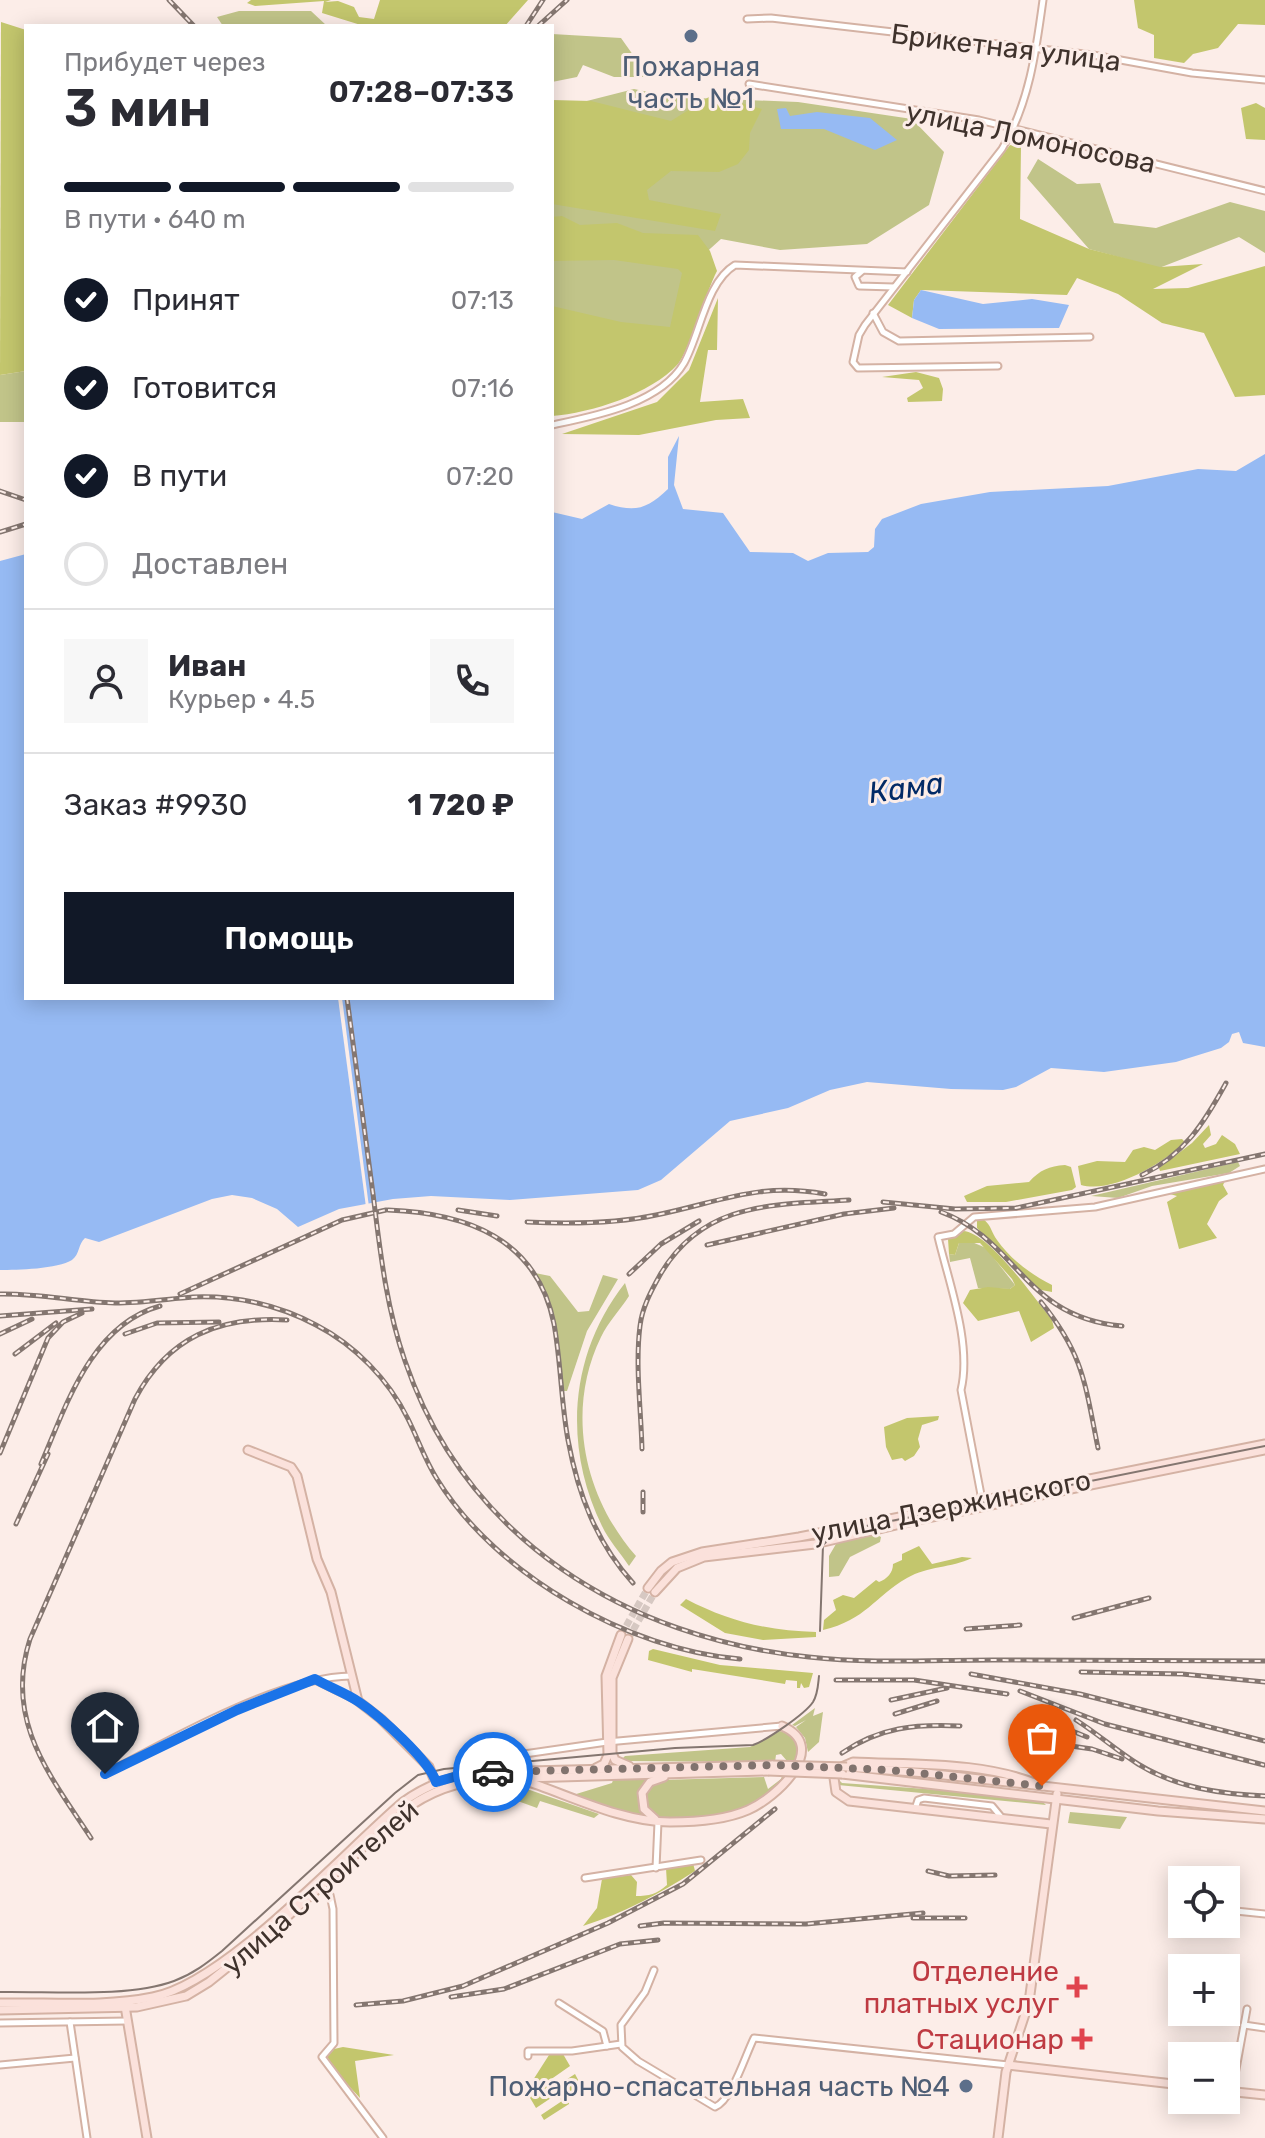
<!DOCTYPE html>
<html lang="ru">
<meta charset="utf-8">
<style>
body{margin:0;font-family:Rubik,sans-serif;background:#f7f7f7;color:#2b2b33;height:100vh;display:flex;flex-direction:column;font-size:30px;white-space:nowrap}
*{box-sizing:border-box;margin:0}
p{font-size:26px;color:#7c7c81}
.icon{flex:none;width:44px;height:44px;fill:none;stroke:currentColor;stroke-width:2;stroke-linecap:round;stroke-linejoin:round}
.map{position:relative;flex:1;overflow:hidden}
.details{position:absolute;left:24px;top:24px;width:530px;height:976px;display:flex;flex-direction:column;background:#fff;border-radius:0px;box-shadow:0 4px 20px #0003}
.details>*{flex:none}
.controls{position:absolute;left:1168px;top:1866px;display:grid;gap:16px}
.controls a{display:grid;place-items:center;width:72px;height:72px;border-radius:0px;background:#fff;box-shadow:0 4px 20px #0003;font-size:40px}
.pin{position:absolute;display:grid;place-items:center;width:68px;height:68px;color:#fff;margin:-82px -34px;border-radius:50% 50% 50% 0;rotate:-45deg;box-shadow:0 0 8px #0007}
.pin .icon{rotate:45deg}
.courier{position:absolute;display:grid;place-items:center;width:80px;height:80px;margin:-40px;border:6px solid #1a73e8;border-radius:50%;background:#fff;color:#222;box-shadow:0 2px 10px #0007}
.headline em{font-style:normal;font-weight:600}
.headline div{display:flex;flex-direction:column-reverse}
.headline{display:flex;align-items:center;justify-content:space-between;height:136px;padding:0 40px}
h1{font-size:52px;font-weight:600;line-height:60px}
.bar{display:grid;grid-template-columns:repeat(4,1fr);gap:12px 8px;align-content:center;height:96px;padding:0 40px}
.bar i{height:10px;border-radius:6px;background:#e1e1e2}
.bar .current{background:#111827}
.bar p{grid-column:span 4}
.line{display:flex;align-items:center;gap:20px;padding:0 40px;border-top:2px solid #e1e1e2}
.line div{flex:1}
.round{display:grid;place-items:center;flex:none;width:84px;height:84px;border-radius:0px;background:#f7f7f7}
ol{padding:0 40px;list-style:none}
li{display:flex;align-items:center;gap:24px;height:88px}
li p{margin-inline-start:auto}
li .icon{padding:8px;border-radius:50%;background:#111827;color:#fff;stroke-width:4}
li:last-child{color:#7c7c81}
li i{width:44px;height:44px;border:4px solid #e1e1e2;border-radius:50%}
.cta{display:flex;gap:16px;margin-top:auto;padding:16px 40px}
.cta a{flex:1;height:92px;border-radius:0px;background:#111827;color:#fff;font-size:32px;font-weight:600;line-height:92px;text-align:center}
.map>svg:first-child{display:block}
.green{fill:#c1c489}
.forest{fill:#c3c66d}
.water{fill:#96baf3}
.pier{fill:#fcede8}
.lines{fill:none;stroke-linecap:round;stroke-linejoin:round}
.secondary-tunnel{stroke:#d6c8c2;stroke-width:7;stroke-dasharray:7 3.5;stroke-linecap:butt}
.street-casing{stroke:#d4b2a4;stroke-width:9}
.secondary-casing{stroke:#d4b2a4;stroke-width:11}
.street{stroke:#fff;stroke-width:5}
.secondary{stroke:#fbe1db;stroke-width:7}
.tram{stroke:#847670;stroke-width:2}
.rail-casing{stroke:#847670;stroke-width:5}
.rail{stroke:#fcede8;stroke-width:2;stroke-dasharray:6;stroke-linecap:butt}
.secondary-bridge-casing{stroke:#d4b2a4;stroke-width:11;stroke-linecap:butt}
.secondary-bridge{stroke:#fbe1db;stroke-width:7}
.done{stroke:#81736e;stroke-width:8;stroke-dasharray:0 14.4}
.route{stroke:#1a73e8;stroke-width:10}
.service-dot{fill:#5c6f8a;stroke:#fcede8;stroke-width:3}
.health-dot{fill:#e0444e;stroke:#fcede8;stroke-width:3}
.labels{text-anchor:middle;stroke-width:6;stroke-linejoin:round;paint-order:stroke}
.street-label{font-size:28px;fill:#3f322c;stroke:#fcede8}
.service-label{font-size:28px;fill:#4e5e75;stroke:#fcede8}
.health-label{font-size:28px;fill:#be3a42;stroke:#fcede8;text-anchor:end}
.water-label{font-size:30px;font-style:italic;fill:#022a66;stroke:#fcede8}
</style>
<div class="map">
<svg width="1265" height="2138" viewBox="0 0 1265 2138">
<rect width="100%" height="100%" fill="#fcede8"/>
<g class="green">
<path d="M239,11H311L327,26H223L217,17Z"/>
<path d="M552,34L621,38L643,69L648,71L643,77H614L583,65L577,77L552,82Z"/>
<path d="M634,89L672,97L798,102L912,119L944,152L929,205L867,244L780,250L721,239L701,257L677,348L552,407V105L575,104Z"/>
<path d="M1038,159L1077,184L1100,183L1114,223L1156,228L1230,202L1265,211V253L1239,237L1159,268L1089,249L1027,178Z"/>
<path d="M26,371V422H0V375Z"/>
<path d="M1238,1162L1240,1166L1229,1173L1152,1186L1118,1198L1091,1196Z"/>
<path d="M972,1242L986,1248L1015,1285L1010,1289L978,1288L970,1258L950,1262L949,1254L955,1255L959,1243Z"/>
<path d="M535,1273L550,1276L578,1312L589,1311L603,1275L618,1279L587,1331L567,1391H563L553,1315Z"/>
<path d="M625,1283L629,1296C620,1310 608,1322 601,1337C565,1411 584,1497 636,1556L629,1566C620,1552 609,1541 602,1526C563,1446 569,1354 625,1283Z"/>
<path d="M875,1534L881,1537L880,1542L850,1557L839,1576L829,1577V1556L836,1544Z"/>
<path d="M815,1708L813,1716L823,1712L819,1742L808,1752L805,1738L796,1727L806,1720L795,1726L792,1725Z"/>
<path d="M780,1731C824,1743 777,1792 756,1804C734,1816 670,1827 648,1813L644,1794L651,1785L661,1780L764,1777L768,1789L781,1779L787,1761L781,1754L776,1755L775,1762L620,1761L625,1756L750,1747Z"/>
<path d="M653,1778L639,1795L641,1809L649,1819L573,1795L612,1783L613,1780Z"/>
<path d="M838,1779L842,1783L968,1792L1043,1802L1046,1805L838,1785Z"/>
<path d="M498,1788H524L599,1814L594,1818L540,1801L537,1808L498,1794L472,1799L471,1790Z"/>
<path d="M1070,1812L1127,1817L1120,1829L1068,1823Z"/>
</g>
<g class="forest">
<path d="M251,0H331L325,2L338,1L354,7L359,17L374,19L380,0H528L505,26H364L322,13L324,1L255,6L247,3Z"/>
<path d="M1134,0H1265V25L1238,24L1218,48L1193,54L1184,63L1154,58V35L1138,28Z"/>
<path d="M1,22L26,30V371L0,375Z"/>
<path d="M712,95L762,109L750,133L749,150L738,164L719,172L671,171L647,190L649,200L721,214L715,231L552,204V100L591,101L671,121Z"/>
<path d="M1256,103L1265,108V140L1246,139L1241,108Z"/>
<path d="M1010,145L1021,147L1020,219L1089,249L1160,267L1203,264L1153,289L1188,288L1265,266V395L1235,397L1204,333L1162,323L1118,294L1077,278L1067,295L921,290L914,300L912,318L888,305Z"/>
<path d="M562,216L580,225L617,223L643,233L698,235L710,251L717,271C706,292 689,351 678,364C651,394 591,413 552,416V306L621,322L670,327L682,273L678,269L614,260L552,261V217Z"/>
<path d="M718,298L717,350H708L700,402L743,399L750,418L716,420L639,435L562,434L657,402L689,370Z"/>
<path d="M916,372L939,378L943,389L942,401L908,402L907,398L923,388L919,380L882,377Z"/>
<path d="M1209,1125L1211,1135L1203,1144L1205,1148L1216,1144L1222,1135L1235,1144L1240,1154L1160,1171L1159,1168L1192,1143Z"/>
<path d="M1182,1139L1185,1142C1164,1163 1112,1194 1081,1185L1078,1166L1097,1161L1125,1162L1133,1150L1144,1147L1155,1150L1171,1140Z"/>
<path d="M1065,1165L1071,1167L1076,1187L1072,1190L1006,1202H967L964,1196L987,1186L1029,1182C1040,1170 1049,1166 1065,1165Z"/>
<path d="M1225,1181L1223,1185L1228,1194L1219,1201L1207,1224L1217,1238L1179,1249L1167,1202L1177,1196L1170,1194Z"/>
<path d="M983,1219C992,1226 991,1232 997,1240C1010,1259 1032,1275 1052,1285V1292L1036,1289L977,1228V1221Z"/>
<path d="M963,1231C989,1232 1035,1299 1052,1320L1054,1328L1031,1342L1019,1311L978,1321L963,1303L970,1290L988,1287L1010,1289L1015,1285L1012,1279L980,1243H959L955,1255L949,1254L948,1239Z"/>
<path d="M939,1416L938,1420L922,1425L918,1439L920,1447L914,1456L905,1461L902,1458L892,1460L886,1447L884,1427L907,1418Z"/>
<path d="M919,1546L932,1564L962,1557L972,1558C951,1568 928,1566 907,1578C874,1597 866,1620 823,1630L824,1620L836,1610L833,1600L843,1595L854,1598L876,1580L879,1582C887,1579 893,1573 893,1564L902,1560V1554Z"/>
<path d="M686,1599C728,1621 768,1631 816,1632V1637L763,1640L725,1633L680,1605Z"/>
<path d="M653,1649L720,1665L813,1673L809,1687L804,1688L801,1683L800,1688H797V1681L786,1680L785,1684L692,1669V1672L648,1660L649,1651Z"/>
<path d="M693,1863L695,1871C659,1894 624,1913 583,1926L597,1908L602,1879L631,1875L637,1882L636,1896C649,1896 657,1894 667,1885L666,1868Z"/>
<path d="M343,2047L394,2055L355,2061L360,2098L334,2070L327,2057L334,2049Z"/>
<path d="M563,2054L570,2066L550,2080L555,2087L575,2074L585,2093L569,2095V2104L544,2120L541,2115L562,2101L557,2094L536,2108L526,2091L549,2055Z"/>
</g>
<g class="water">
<path d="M786,108L790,116L817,112L870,118L897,140L875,150L824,129H781L777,109Z"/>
<path d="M921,290L983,304L1032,299L1069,305L1059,328L939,329L912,318L914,300Z"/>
<path d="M679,436L674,485L683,509L723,513L750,552L793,553L808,561L828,553L868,552L874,547L875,529L882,519L921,504L990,492L1108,486L1198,469L1236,471L1265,454V1047L1243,1043L1239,1032L1232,1034L1229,1042L1221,1048L1176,1062L1104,1072L1051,1068L1016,1087L1003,1090L951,1089L867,1082L830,1090L788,1108L730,1121L661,1180L638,1190L510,1200L431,1196L393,1199L339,1209L298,1227L277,1209L252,1198L232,1195L212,1199L99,1242L85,1238C78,1244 80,1254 72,1260C58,1269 17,1270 0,1270V561L26,554V998H552V512L582,519L609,504C636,513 648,508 668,489V457Z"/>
</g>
<g class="pier">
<path d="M338,998H342L369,1207H366Z"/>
<path d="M345,998H349L376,1205L373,1206Z"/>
</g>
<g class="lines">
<g class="secondary-tunnel">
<path d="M621,1635L648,1588"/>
<path d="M628,1639L655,1592"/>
</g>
<g class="street-casing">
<g id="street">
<path d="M747,19L771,18L1093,55L1192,73L1265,80"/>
<path d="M749,84L979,120L1265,191"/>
<path d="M862,271L855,277L859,286L894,287"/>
<path d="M873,313L883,332L899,341L1090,337"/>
<path d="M998,366L858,368L853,362L859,335L865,325L1002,149C1029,104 1036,52 1043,0"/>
<path d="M552,425C595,416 660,404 684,363C700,335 706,282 735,265L907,272"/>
<path d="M982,1500L961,1390C972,1344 949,1283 938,1237L954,1234L974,1217L1095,1207L1265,1169"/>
<path d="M315,1680L358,1701"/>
<path d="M490,1759L607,1742L782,1726"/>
<path d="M491,1772V1753L498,1738"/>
<path d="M105,1774C167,1741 282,1676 351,1676"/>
<path d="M915,1809L918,1800L924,1798L992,1806L1002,1818"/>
<path d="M656,1868L658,1822"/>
<path d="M585,1878L701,1860"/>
<path d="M321,1885L330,1895L333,1909L334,2043L322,2057L383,2138"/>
<path d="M1226,1910L1265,1914"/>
<path d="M654,1970L645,1992L621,2025L622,2047L638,2061L715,2107C732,2100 745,2056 754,2038L1008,2065"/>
<path d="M559,2003L603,2031L607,2046"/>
<path d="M70,2022L87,2138"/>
<path d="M0,2023L127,2021"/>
<path d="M1244,2025L1265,2028"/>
<path d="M528,2056V2051H572L621,2044"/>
<path d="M0,2065L75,2058"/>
<path d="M1232,2091L1247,2009"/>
</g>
</g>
<g class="secondary-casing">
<g id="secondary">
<path d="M248,1450L291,1467L297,1476L317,1559L331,1592L358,1701L381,1719L429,1767L436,1784"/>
<path d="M648,1588L661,1571L672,1562L702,1552L799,1537L1265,1444"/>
<path d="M655,1592L677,1568L704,1557L815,1544L922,1519L1265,1450"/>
<path d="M628,1639L612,1678V1753L615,1760L629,1766"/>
<path d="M847,1767L926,1773L1265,1811"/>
<path d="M596,1768L604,1764L608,1755L606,1676L621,1635"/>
<path d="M842,1774L1158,1811L1265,1819"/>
<path d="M523,1780C569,1795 621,1822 670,1822C695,1822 725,1820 748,1810C776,1798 831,1747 782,1726"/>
<path d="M1042,1786C985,1761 914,1765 853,1762L839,1768L834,1778L836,1792L849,1801L1051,1824"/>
<path d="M655,1819L644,1809L642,1793L650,1782L664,1777"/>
<path d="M0,2003C50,2002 105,2007 153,1997C226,1983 343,1853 403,1802C428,1784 453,1775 484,1772L773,1765"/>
<path d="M125,2006L147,2138"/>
<path d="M0,2010L137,2007L186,1996L209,1982L265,1937L402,1812C429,1791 457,1781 491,1779L768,1771"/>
<path d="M1008,2065L1182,2085"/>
<path d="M1226,2091L1265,2095"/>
<path d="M998,2138L1006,2072L1029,2002L1057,1794"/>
</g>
</g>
<use href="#street" class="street"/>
<use href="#secondary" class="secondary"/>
<g class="tram">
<path d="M820,1631L823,1545L836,1532L1265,1446"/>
<path d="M0,1992C51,1991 128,1998 174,1981C193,1974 207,1963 222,1951L395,1793L418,1775L444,1769L675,1748L753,1745C767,1740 805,1714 813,1702C818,1694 818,1685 819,1676"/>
</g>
<g class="rail-casing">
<g id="rail">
<path d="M169,0L194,26"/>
<path d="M526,26L543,0"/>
<path d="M538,26L567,0"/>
<path d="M0,491L26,500"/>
<path d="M0,532L26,524"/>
<path d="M347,998C356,1063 364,1129 373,1194C380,1250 386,1307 405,1361C466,1540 627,1638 809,1657C870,1664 932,1660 993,1660C1083,1661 1174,1661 1265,1661"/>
<path d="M1142,1175C1184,1155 1204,1123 1226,1083"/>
<path d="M883,1202L955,1209L1016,1208L1265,1154"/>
<path d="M388,1210C466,1213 537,1238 554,1324C561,1363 561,1402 568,1440C578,1494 596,1542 633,1583"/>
<path d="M458,1210L497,1216"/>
<path d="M941,1212C1018,1240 1023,1317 1122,1326"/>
<path d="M527,1222C570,1224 614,1224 656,1215C720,1202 758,1182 825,1194"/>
<path d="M707,1245L844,1214L894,1208"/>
<path d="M629,1274L661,1244L699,1221"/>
<path d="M0,1294C39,1293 76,1302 115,1303C141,1303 167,1299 193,1297C235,1295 279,1305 316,1325C355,1345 389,1380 408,1419C418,1439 425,1460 437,1479C496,1575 629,1650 740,1659"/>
<path d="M180,1294L342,1220L386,1210"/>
<path d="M1041,1302C1084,1355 1085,1384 1098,1448"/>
<path d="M0,1316L92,1309"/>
<path d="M0,1334L32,1319"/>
<path d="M125,1334L157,1323L219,1322"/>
<path d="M15,1354L56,1323"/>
<path d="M642,1449C641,1409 635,1365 640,1326C642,1308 651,1291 660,1275C703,1201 773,1205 849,1200"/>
<path d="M0,1453L48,1338L63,1322L82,1313"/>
<path d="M41,1464C66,1406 91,1325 160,1306"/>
<path d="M643,1492V1512"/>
<path d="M16,1524L48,1454"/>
<path d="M1074,1618L1149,1598"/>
<path d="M966,1629L1020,1625"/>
<path d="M1081,1672L1182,1674L1265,1682"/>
<path d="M971,1674L1080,1694L1265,1741"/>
<path d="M836,1680H914L1007,1694"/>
<path d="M1020,1691L1105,1724L1264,1765"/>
<path d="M891,1700L947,1688"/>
<path d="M895,1714L937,1701"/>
<path d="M1076,1720C1098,1734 1117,1751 1138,1764C1177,1788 1221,1794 1265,1796"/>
<path d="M1055,1724L1087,1737"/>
<path d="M1043,1742L1092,1749L1122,1759"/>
<path d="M842,1753C880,1727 915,1724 960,1726"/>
<path d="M91,1838C49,1774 4,1720 30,1639L135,1399C168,1337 219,1316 287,1320"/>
<path d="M928,1871L949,1876L995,1875"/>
<path d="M913,1918H965"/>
<path d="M640,1926L664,1923L806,1924L923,1913"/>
<path d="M451,1997L504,1989L620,1944L658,1940"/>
<path d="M356,2005L403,2001L463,1986L608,1923L683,1884L775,1809"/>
</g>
</g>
<use href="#rail" class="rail"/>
<g class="secondary-bridge-casing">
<g id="secondary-bridge">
<path d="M773,1765L847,1767"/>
<path d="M768,1771L842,1774"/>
</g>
</g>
<use href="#secondary-bridge" class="secondary-bridge"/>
</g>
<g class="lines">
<path class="done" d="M493,1772L773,1765L890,1770L1042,1786"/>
<path class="route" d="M105,1774L237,1710L315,1679C329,1687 346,1693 359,1702C380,1716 429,1760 436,1782L461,1775L493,1772"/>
</g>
<g class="service-dot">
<circle cx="691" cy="36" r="8"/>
<circle cx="966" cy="2086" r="8"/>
</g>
<g class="health-dot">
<path d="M1073 1975h8v8h8v8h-8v8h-8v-8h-8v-8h8z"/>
<path d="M1078 2027h8v8h8v8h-8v8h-8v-8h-8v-8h8z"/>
</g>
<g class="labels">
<g class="street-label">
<text transform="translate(1006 47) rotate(7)" y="10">Брикетная улица</text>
<text transform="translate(1031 137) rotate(12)" y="10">улица Ломоносова</text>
<text transform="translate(951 1506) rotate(-11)" y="10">улица Дзержинского</text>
<text transform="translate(320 1887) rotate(-41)" y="10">улица Строителей</text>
</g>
<g class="service-label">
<text x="691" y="76">Пожарная<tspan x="691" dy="32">часть №1</tspan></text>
<text x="950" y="2096" text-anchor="end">Пожарно-спасательная часть №4</text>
</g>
<g class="health-label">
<text x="1059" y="1981">Отделение<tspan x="1059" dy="32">платных услуг</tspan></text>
<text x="1064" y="2049">Стационар</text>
</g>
<g class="water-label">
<text transform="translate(906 788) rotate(-8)" y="10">Кама</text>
</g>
</g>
</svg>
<div class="controls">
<a><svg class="icon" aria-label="locate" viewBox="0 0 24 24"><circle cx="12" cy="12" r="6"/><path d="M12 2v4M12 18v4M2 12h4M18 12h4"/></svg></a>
<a>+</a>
<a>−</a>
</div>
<div class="pin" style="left:1042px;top:1786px;background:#ea580c"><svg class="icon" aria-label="bag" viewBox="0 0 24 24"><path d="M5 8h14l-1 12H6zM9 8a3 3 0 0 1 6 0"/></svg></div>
<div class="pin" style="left:105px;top:1774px;background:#1f2937"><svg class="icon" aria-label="home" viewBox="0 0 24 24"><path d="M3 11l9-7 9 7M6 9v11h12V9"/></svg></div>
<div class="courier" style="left:493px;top:1772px"><svg class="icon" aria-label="car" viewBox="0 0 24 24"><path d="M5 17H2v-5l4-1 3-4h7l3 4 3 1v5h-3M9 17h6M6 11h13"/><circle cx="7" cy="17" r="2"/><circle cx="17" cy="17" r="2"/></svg></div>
<section class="details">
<div class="headline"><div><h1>3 мин</h1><p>Прибудет через</p></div><em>07:28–07:33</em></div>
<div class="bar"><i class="current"></i><i class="current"></i><i class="current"></i><i></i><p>В пути · 640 m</p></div>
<ol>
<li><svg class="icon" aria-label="check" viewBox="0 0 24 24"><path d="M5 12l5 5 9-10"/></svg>Принят<p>07:13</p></li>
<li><svg class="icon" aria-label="check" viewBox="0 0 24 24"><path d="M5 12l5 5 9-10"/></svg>Готовится<p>07:16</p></li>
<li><svg class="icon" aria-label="check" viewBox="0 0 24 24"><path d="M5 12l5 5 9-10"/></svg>В пути<p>07:20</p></li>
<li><i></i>Доставлен</li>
</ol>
<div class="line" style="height:144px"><a class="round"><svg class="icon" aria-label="person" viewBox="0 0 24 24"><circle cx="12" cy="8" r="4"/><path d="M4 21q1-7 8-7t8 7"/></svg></a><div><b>Иван</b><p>Курьер · 4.5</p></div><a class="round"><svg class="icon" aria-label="phone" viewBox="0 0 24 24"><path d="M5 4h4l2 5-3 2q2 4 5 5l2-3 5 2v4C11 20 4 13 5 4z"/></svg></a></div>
<div class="line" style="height:104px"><div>Заказ #9930</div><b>1 720 ₽</b></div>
<div class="cta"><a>Помощь</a></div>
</section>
</div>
